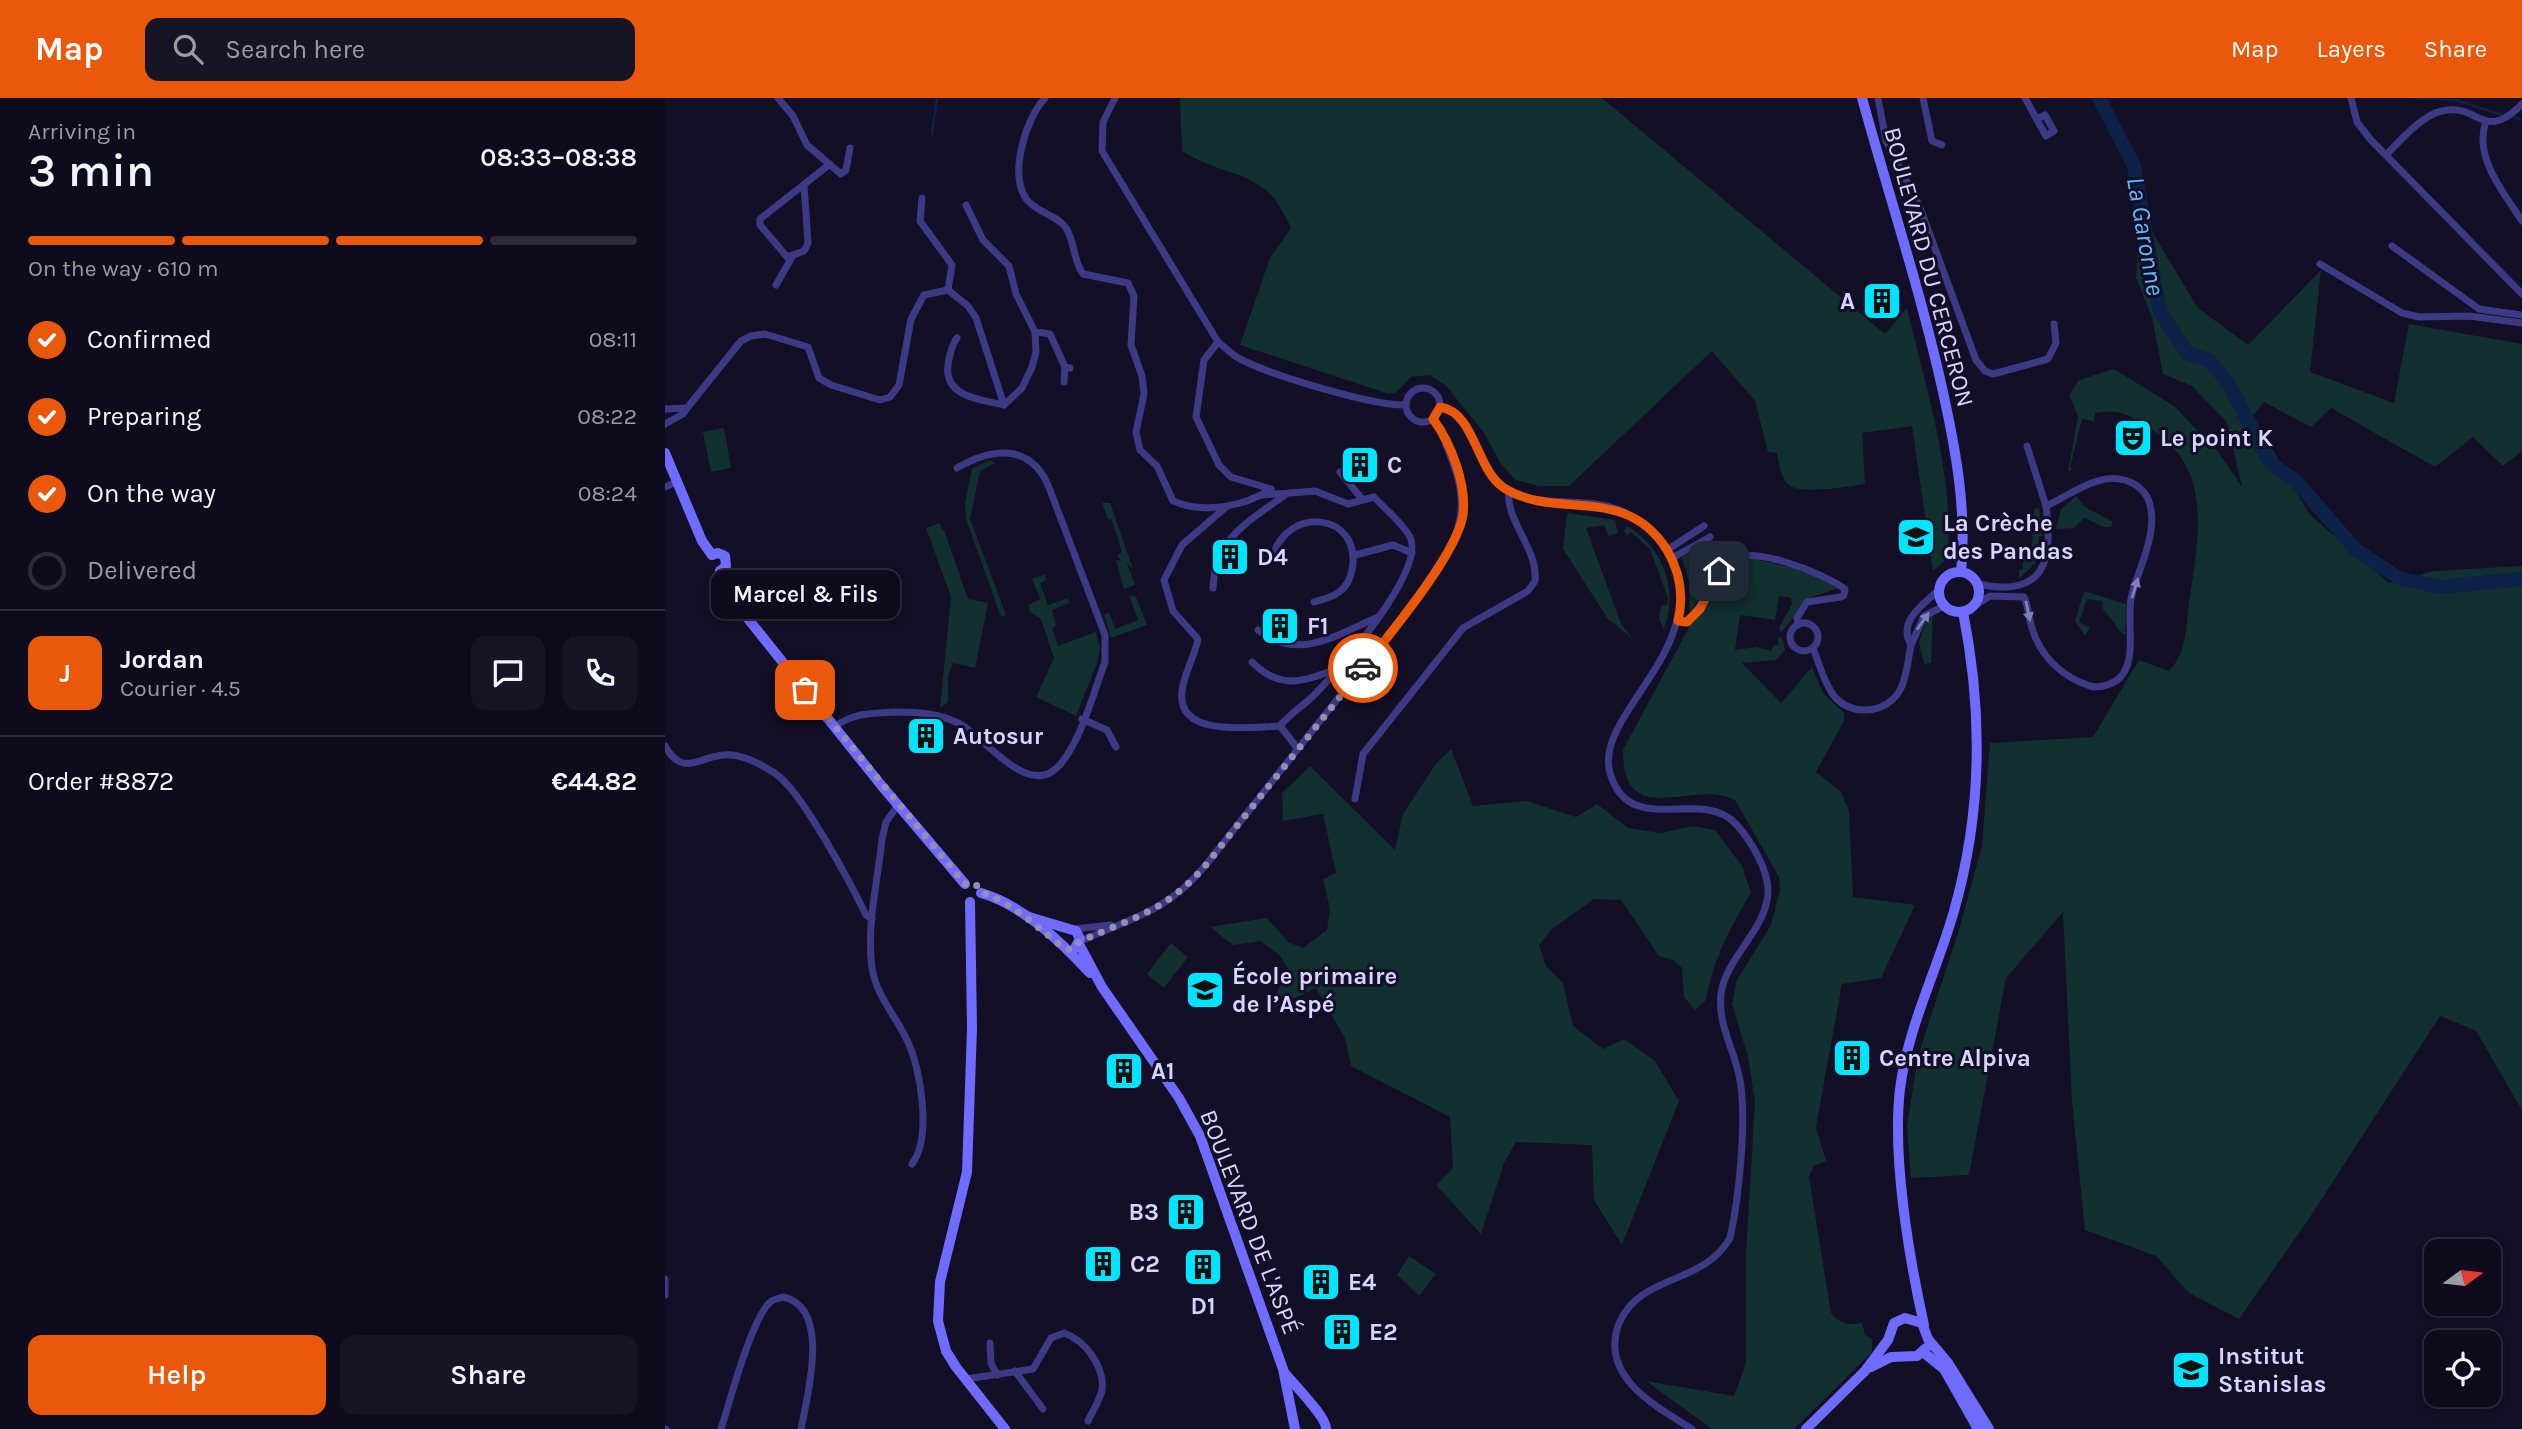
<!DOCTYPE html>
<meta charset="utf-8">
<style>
body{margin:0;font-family:Karla,sans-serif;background:#171425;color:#f1f3f6;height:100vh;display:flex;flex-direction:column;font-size:26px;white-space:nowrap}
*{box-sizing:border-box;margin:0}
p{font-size:23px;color:#9b9ba3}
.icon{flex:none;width:38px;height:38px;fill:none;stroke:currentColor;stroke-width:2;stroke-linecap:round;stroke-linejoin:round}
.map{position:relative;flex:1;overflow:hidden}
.sheet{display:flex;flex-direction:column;background:#0e0b1c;width:665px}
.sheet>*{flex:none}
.needle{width:46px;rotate:75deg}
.buttons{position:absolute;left:1759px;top:1141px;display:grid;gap:14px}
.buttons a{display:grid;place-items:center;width:77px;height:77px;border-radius:14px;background:#0e0b1c;box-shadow:0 4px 10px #0003,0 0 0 2px #2e2b3b;font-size:35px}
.pin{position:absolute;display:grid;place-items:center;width:60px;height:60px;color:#fff;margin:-30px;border-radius:14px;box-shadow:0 4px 10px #0006}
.courier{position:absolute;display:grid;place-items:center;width:70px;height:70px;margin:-35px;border:5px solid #ea580c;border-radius:50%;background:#fff;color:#222;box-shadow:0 2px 9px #0007}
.bubble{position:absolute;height:49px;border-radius:14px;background:#0e0b1c;box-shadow:0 4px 10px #0003,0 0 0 2px #2e2b3b;font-size:23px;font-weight:600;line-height:49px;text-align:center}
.head em{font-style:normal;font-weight:600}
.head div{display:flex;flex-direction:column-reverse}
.head{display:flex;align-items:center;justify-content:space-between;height:119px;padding:0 28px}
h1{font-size:46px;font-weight:600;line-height:52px}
.bar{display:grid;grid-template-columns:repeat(4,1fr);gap:10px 7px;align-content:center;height:84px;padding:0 28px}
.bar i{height:9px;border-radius:5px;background:#2e2b3b}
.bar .on{background:#ea580c}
.bar p{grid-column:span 4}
.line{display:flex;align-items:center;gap:18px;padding:0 28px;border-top:2px solid #2e2b3b}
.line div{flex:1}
.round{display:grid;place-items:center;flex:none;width:74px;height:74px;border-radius:14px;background:#171425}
ol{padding:0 28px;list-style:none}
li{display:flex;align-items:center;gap:21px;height:77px}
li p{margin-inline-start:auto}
li .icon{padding:7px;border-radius:50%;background:#ea580c;color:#fff;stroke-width:4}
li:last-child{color:#9b9ba3}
li i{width:38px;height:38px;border:4px solid #2e2b3b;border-radius:50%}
.cta{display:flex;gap:14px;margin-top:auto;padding:14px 28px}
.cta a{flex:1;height:80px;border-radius:14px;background:#ea580c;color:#fff;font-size:28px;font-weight:600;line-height:80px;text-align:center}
.cta a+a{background:#171425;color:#f1f3f6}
header{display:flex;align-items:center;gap:42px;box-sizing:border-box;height:98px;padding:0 35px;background:#ea580c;color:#fff}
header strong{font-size:33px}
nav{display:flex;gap:38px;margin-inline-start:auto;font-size:24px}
.search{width:490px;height:63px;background:#171425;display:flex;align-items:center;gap:18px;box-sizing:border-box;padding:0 24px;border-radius:14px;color:#9b9ba3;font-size:26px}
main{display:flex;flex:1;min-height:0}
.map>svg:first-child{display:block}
.green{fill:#12302f}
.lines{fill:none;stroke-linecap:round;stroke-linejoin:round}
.stream{stroke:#0c2248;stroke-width:2.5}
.river{stroke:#0c2248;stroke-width:14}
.street{stroke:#3d3a85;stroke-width:7}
.secondary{stroke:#6f6bff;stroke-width:10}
.oneway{fill:#837fbc}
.done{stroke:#948fb3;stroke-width:7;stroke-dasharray:0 12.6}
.route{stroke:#ea580c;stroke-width:9}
.labels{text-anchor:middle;stroke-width:6;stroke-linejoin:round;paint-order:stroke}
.street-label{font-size:24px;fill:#d9d4ff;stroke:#130f26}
.poi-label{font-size:24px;font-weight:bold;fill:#d9d4ff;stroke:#130f26;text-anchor:start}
.water-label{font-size:26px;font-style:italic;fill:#62b6ff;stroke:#130f26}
</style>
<header>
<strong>Map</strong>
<div class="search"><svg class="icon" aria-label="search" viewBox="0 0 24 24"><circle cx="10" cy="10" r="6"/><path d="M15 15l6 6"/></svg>Search here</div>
<nav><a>Map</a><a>Layers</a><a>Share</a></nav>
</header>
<main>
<section class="sheet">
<div class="head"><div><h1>3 min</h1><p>Arriving in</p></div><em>08:33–08:38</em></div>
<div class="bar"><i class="on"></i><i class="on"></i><i class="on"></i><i></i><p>On the way · 610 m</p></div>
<ol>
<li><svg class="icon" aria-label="check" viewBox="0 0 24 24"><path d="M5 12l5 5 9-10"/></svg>Confirmed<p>08:11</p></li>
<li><svg class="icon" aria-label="check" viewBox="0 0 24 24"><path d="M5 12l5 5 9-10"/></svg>Preparing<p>08:22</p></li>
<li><svg class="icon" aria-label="check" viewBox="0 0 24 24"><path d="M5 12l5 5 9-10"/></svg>On the way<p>08:24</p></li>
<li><i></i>Delivered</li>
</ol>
<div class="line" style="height:126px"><b class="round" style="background:#ea580c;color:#fff">J</b><div><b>Jordan</b><p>Courier · 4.5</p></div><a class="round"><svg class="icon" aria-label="chat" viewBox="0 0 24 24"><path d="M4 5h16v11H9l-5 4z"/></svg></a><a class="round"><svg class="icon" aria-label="phone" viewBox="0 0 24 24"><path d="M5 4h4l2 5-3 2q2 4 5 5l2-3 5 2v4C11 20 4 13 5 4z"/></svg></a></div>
<div class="line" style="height:91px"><div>Order #8872</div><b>€44.82</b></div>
<div class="cta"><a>Help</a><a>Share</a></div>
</section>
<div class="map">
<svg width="1857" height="1331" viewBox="0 0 1857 1331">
<rect width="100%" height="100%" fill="#130f26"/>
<g class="green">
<path d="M515,0H937L1220,236L1242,210C1260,288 1291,381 1282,461L1268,473L1247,328L1197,335L1200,386C1183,388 1134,398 1123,386C1115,379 1114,365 1112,355L1103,354L1090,303L1047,253L904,388H874L851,382L836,366L818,333L780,287L765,277L746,279L732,294L724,296L575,247L605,160L626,130C599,68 568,84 517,53Z"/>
<path d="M1475,114L1533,210L1583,247L1656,172L1645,274L1729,305L1744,226L1857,246V353L1838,368L1808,339L1770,369L1666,310L1646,329L1599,304L1588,317L1644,416L1724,485L1769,473L1857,468V1012L1811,933L1775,918L1645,1119L1574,1221L1524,1195L1491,1158L1420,1132L1407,1004L1398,814L1341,880L1304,1077L1246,1080L1242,1028L1253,958L1293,835L1317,748L1325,645L1428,639L1474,562L1504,573C1523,553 1521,525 1525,498C1534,435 1548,369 1484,330C1461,316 1457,311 1430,315L1429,323L1417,321L1405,370L1408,371L1403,374L1413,318L1404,297L1414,282L1449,271L1509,308L1554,355L1577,389L1562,324L1527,288L1498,276L1487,219L1471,180Z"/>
<path d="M59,330L66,370L46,374L38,334Z"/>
<path d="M325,362L330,365L315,373L305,421L341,517L336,519L301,421L300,405L307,371Z"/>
<path d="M1411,398L1420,409L1448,424L1446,429H1439L1419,420L1409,430L1391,431L1396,411Z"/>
<path d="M437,405H445L468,471L462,465L470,487L459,491L451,462L456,463L452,457L457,454L447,422L443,421Z"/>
<path d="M1374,410L1377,438H1374L1372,463L1354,481V472L1358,471L1357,455H1353V450L1367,448L1369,411Z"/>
<path d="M902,415L950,422L953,435L943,438L939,427L921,430L956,526L967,540L943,521L898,451Z"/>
<path d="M274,425L280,435L303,501L323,505L310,570L288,565L283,578V604L275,610L286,499L261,430Z"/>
<path d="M962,428C998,449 1014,492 999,531L994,521L996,507H1002L1003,500L985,451L966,434L962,438L959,433Z"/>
<path d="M1042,444L1041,452L1037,451L1026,476L1032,479L1029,486L1040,491L1025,515L1024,485L1017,459Z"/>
<path d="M1076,458L1142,473L1174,490L1144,500L1116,535L1114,530L1127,506L1126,500L1114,498L1110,522L1075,517L1070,552L1091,549L1106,553L1108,548L1113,547V538L1117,540L1120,552L1111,562L1077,565L1116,605L1147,569L1158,595L1179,615V623L1151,674L1176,694L1184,713L1188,799L1250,807L1216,880L1177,886L1151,1029L1161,1063L1149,1068L1144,1079L1166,1215C1174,1225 1184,1228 1197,1225L1200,1237L1207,1241V1254L1129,1331H1047L981,1283L1069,1298L1081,1265V1156L1090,1004L1083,959L1067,906L1072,882L1106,827L1115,793L1114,779L1070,702C1028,680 958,735 958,652L1029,520L1065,462Z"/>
<path d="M380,476L381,482L375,485L383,507L403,500L404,505L387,512L391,528L387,530L393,548L431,534L435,550L432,565L411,618L371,599L389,560L376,521L365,514L363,507L375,501L367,481Z"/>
<path d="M1419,493L1461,506L1460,537C1450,531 1448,520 1438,512L1437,503L1422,501L1414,524L1425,530L1420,538L1410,523Z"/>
<path d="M464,497L471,499L482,527L446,540L439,517L444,514L450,531L473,522Z"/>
<path d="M1268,517L1266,565L1259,566L1254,544L1263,518Z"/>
<path d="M786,651L808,708L862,703L911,719L932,706L963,730L995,735L1028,728L1050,732L1077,768L1086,794C1065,832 1049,858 1041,902L1030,912L1019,899L1017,870L1008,862L994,858L956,802L929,801L887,831L874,847L881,868L898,885L908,928L938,951L959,941L990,963L1014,1003L957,1147L929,1102L927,1047L851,1044L839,1065L816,1136L771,1087L788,1070L785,1019L686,968L680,940L651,890L602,913L624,872L615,858L596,843L568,847L545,829L602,820L623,844L638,850L662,832L665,811L658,781L671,775L658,716L618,723L617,695L645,668L730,752L738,716L770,667Z"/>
<path d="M506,845L523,859L499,890L482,876Z"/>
<path d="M744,1158L771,1176L754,1198L732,1177Z"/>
</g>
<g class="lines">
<g class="stream">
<path d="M1751,0L1791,2L1837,17"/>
<path d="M1847,19L1857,22"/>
<path d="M267,36L272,0"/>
</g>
<path class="river" d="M1434,0L1469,68L1495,214L1522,255L1544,262L1562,283L1605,365L1631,383L1691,452L1734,480L1776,489L1857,481"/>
<g class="street">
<path d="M113,0L128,18L142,47L176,76L181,72L185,50"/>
<path d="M380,0C361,20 343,77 362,102C373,115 392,117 401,130C410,144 408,162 418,176L463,185L469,198L466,247L477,278L479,296L471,334L475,352L492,368L508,403C538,416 579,409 606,391"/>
<path d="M450,0L438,24L437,53L553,244C560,249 567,257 575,261C606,277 707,308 741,307"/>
<path d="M1213,0L1221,43L1254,107L1311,262L1320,273L1328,276L1383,261L1391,245L1389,226"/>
<path d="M1258,0L1267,43L1277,47"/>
<path d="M1360,0L1381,38L1389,33L1380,17L1372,21"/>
<path d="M1686,0L1692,24L1705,41L1857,196"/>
<path d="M1821,23C1808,59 1839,95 1857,123"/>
<path d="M1721,57C1735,43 1757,17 1777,13C1814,4 1818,46 1857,6"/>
<path d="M139,87L143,145L139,153L122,159L95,127V121L165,66"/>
<path d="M257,100L255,123L287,167L283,192"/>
<path d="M1727,148L1814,211L1857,217"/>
<path d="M1655,166L1737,215L1754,219L1804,218L1857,225"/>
<path d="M111,187L127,159"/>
<path d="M370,234L385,236L400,269L405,270"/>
<path d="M292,240C287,246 286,253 284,261C275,298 312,301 339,307"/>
<path d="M553,244L539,262L531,319L554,367L566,379L606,391"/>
<path d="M399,284L400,269"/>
<circle cx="758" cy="307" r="17"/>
<path d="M775,309C810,314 812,379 848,395C883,410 925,398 959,414C982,426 1003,445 1011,470C1037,558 929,618 945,675C964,741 1035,689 1070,725C1085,741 1104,772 1103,795C1101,832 1061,859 1056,896C1052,929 1073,957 1076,989C1081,1029 1074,1100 1065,1140C1046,1173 1013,1176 982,1194C967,1203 957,1216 952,1231C938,1281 992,1309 1027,1331"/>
<path d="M22,310L76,243L86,238L100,236L143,249L154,280L166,287L215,302L225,299L234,287L246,221L259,197L283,192L303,208L311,220L339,307L357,290L367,269L371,254L370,234L351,196L344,168L318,142L301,107"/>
<path d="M0,311L22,310L18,316L0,326"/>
<path d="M1362,348L1381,408"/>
<path d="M675,374L697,401"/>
<path d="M0,389L12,384"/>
<path d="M561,409L517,447L499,482L508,513L533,541C530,558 519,575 517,593C511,640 585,629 615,628C626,614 642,606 654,592C677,568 761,472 745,439C737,424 720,411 709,399L683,406L650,393L597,397"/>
<path d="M1002,452L1039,428"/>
<path d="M690,457L728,447L747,455"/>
<path d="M1007,460L1045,439"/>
<path d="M607,461C620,406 698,414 687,472C683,494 668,499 649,504"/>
<path d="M548,490C550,440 583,424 620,397"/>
<path d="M1309,508L1325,498L1359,499C1364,510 1363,519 1367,530C1375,558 1397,579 1425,588C1436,591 1452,585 1458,576C1471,557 1462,523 1466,501C1472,472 1493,438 1485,407C1483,397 1475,388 1465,384C1436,371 1406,397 1381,408C1389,465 1378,500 1313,486"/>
<path d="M1013,523L1022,524C1040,507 1044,482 1060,465C1081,443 1158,475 1180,491L1179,497L1176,499L1142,504L1132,520L1133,527"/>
<circle cx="1139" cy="539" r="14"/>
<path d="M593,532C634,564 671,537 713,519"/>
<path d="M1246,547L1259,518L1279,508"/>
<path d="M1148,550C1154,565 1158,582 1167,595C1183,620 1223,617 1236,590C1242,578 1243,561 1246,547C1232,524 1258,506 1274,492"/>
<path d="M587,564C616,593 638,583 672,571"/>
<path d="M417,621L442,632L451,649"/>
<path d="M615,628L633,651"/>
<path d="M169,629C189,615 206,615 230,614C252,614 273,615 293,625C323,640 366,707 398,663C418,636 428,596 440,564V537L385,392C368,346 329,348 292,370"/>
<path d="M0,648C19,683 38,654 66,657C81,658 99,668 111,676C137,694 186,786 201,817L207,821"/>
<path d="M690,701L698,656L798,530L863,493L870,483C873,449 840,424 844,392"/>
<path d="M233,707L221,724L217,741C213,783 201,827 207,870C211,897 230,917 242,942C256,970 267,1040 247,1066"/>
<path d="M409,831L446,827"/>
<path d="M414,844C466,820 502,814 540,768L747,507C780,456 812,428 788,365C782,350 778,334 768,321"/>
<path d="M0,1181V1197"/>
<path d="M325,1245L326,1265L332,1277"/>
<path d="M350,1273L378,1311"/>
<path d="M301,1281L368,1271L386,1240L399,1235C420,1242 440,1269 437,1292C435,1302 427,1314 423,1323"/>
<path d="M0,1331H1"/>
<path d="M56,1331C64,1307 88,1213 108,1202C111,1201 115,1200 118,1199C167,1209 142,1299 136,1331"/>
</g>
<g class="secondary">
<path d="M1197,0C1224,98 1256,194 1278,294C1291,353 1302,413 1296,474"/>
<path d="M0,355L37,443L47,457"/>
<path d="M47,457L53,455L60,458L61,468L55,473"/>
<path d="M55,473L68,502L216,687L300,786"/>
<circle cx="1294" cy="494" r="20"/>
<path d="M316,795C358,807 396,844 425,875"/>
<path d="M305,804L307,930L302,1074L275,1184L273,1223L281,1253L291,1269L340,1331"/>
<path d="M364,819L411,833L415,841L410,850"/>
<path d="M414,846L437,889L514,1000L535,1038L618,1271L630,1331"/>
<path d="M1259,1227C1244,1159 1227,1059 1235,991C1243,928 1272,873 1289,813C1317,715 1318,614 1298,514"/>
<path d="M1258,1254L1279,1271L1313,1331"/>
<path d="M1206,1269L1226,1259L1252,1258L1261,1250"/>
<path d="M619,1274C629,1287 662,1319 661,1331"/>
<path d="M1141,1331L1200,1273L1223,1242L1229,1225L1240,1220L1257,1225L1263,1241L1283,1265L1324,1331"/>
</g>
</g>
<defs><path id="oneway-solid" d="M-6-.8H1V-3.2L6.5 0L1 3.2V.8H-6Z" transform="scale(1.75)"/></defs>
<g class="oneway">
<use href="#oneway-solid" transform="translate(1470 490) rotate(-73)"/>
<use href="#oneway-solid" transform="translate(1363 513) rotate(78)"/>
<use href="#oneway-solid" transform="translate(1258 523) rotate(-55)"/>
</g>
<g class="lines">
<path class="done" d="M140,592L300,786L310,785L316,794L335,802L358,817L399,850L406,852L414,844C468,819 499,815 540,768L698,570"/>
<path class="route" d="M698,570C724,537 792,456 798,417C802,387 786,345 768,321L775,309C810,314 811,372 839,390C892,423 960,385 1002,452C1015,474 1019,498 1013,523L1022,524L1035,511L1054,473"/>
</g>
<defs>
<g id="building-square" transform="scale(2.0125)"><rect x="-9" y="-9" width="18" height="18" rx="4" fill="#00e5ff" stroke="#130f26"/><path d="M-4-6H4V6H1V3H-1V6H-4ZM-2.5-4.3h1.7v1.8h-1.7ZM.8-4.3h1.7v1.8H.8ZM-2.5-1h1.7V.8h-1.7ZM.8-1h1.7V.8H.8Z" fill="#111"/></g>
<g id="theatre-square" transform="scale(2.0125)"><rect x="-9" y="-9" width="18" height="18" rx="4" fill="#00e5ff" stroke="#130f26"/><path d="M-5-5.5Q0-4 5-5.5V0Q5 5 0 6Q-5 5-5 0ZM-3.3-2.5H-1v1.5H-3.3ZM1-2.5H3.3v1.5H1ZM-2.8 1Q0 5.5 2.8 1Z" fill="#111"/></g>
<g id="school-square" transform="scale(2.0125)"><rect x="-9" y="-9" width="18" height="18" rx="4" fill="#00e5ff" stroke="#130f26"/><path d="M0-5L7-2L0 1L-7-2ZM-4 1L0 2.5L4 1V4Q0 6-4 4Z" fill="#111"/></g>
</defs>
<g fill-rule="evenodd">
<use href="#building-square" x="1217" y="203"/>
<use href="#theatre-square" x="1468" y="340"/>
<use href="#building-square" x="695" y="367"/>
<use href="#school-square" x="1251" y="439"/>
<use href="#building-square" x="565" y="459"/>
<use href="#building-square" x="615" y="528"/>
<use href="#building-square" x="261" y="638"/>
<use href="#school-square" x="540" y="892"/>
<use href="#building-square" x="1187" y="960"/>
<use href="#building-square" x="459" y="973"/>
<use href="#building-square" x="521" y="1114"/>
<use href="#building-square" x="438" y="1166"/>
<use href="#building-square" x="538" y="1169"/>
<use href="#building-square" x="656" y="1184"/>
<use href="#building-square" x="677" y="1234"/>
<use href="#school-square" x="1526" y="1272"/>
</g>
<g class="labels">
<g class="street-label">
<text transform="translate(1264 169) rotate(75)" y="8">BOULEVARD DU CERCERON</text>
<text transform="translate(585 1124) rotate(69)" y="8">BOULEVARD DE L'ASPÉ</text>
</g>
<g class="poi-label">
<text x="1190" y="211" text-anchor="end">A</text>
<text x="1495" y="348">Le point K</text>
<text x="722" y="375">C</text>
<text x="1278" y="433">La Crèche<tspan x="1278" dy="28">des Pandas</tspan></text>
<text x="592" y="467">D4</text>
<text x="642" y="536">F1</text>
<text x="288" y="646">Autosur</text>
<text x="567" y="886">École primaire<tspan x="567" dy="28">de l’Aspé</tspan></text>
<text x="1214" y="968">Centre Alpiva</text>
<text x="486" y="981">A1</text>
<text x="494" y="1122" text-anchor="end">B3</text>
<text x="465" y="1174">C2</text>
<text x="683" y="1192">E4</text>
<text x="538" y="1216" text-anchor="middle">D1</text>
<text x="704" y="1242">E2</text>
<text x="1553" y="1266">Institut<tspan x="1553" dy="28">Stanislas</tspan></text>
</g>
<g class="water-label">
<text transform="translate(1481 138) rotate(80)" y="9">La Garonne</text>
</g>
</g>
</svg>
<div class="buttons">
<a><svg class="needle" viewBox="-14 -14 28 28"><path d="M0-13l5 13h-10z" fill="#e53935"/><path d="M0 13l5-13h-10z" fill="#9b9ba3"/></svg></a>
<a><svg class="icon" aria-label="locate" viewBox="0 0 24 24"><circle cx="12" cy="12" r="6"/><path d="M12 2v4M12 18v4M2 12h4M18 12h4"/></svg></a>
</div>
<div class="pin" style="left:140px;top:592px;background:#ea580c"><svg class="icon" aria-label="bag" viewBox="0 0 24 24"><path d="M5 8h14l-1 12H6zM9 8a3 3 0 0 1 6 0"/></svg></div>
<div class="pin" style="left:1054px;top:473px;background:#1f2937"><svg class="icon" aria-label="home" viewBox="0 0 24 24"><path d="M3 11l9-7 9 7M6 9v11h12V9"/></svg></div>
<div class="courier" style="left:698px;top:570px"><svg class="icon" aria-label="car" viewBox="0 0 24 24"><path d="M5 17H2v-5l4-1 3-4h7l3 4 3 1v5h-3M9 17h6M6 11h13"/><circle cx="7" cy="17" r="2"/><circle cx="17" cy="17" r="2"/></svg></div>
<div class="bubble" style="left:46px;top:472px;width:189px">Marcel &amp; Fils</div>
</div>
</main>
